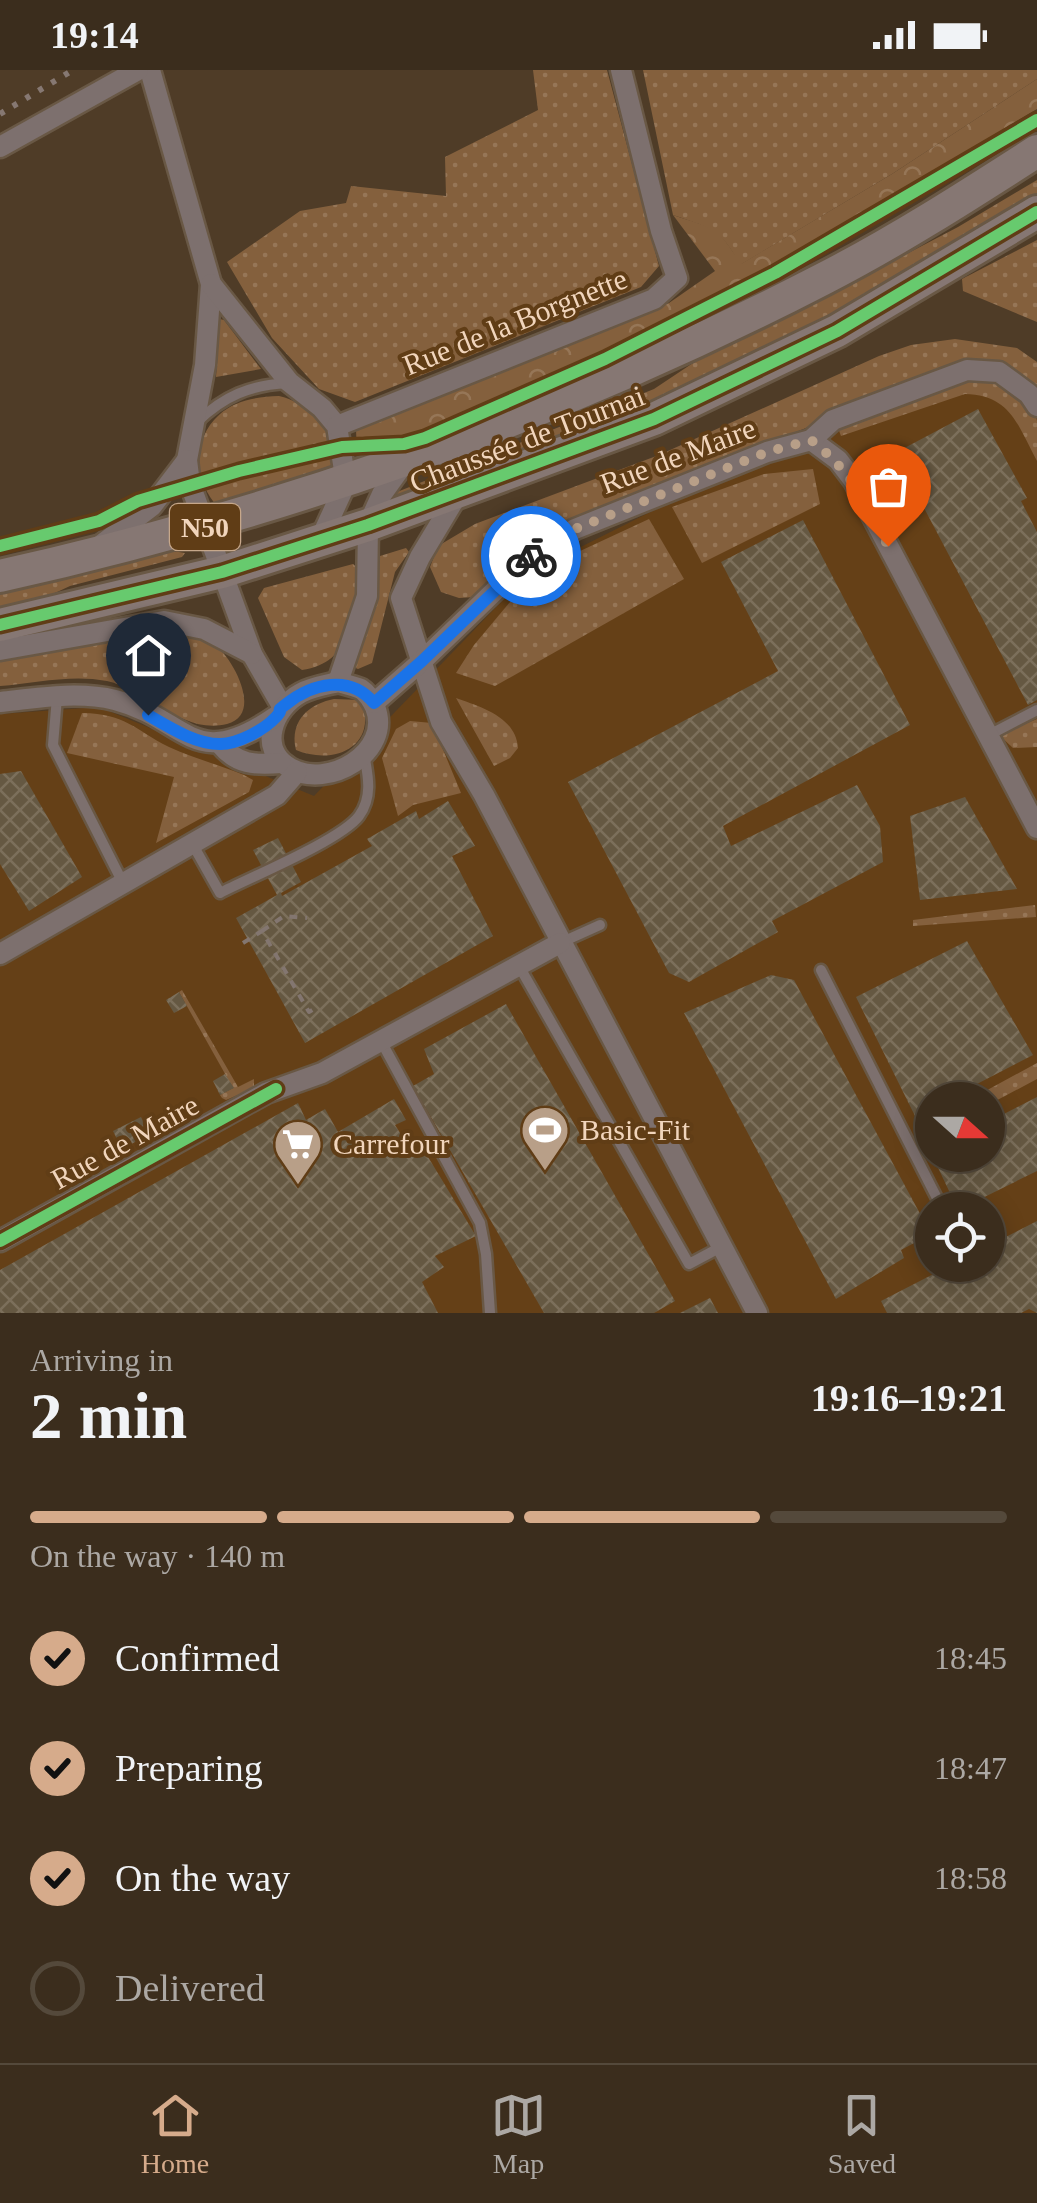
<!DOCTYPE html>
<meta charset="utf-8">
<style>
body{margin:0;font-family:Georgia,serif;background:#423526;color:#f1f3f6;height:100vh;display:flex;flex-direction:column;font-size:38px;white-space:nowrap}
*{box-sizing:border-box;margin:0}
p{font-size:32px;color:#aca8a4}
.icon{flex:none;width:55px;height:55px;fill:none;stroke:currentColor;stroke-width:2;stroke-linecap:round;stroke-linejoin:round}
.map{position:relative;height:1243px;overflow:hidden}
.sheet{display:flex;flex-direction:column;background:#3b2d1d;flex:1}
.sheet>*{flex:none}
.needle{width:65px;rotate:111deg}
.fabs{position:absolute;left:915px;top:1012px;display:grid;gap:20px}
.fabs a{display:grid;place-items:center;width:90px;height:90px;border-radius:50%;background:#3b2d1d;box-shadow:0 5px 25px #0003,0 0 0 2px #54493b;font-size:50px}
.pin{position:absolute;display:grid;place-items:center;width:85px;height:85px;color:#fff;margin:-102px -42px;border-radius:50% 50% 50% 0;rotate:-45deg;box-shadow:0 0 10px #0007}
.pin .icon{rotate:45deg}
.courier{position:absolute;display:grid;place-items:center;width:100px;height:100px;margin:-50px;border:8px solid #1a73e8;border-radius:50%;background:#fff;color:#222;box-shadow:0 2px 12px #0007}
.overview em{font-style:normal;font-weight:700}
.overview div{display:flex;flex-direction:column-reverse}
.overview{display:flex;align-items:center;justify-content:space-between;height:170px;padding:0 30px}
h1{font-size:65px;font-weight:700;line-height:75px}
.bar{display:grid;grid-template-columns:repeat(4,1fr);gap:15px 10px;align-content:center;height:120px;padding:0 30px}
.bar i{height:12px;border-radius:8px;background:#54493b}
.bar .selected{background:#d6ab8b}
.bar p{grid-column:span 4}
ol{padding:0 30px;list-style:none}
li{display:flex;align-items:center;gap:30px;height:110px}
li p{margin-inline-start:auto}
li .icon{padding:10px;border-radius:50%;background:#d6ab8b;color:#111;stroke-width:4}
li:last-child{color:#aca8a4}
li i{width:55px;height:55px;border:5px solid #54493b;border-radius:50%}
.status{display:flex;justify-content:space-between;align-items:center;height:70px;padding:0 50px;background:#3b2d1d;direction:ltr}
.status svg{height:28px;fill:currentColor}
.tab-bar{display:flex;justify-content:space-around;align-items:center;height:140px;border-top:2px solid #54493b;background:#3b2d1d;font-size:28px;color:#aca8a4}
.tab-bar a{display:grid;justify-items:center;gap:5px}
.tab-bar .selected{color:#d6ab8b}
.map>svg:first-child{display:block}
.built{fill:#654017;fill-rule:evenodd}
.grass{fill:url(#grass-dots)}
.forest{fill:url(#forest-crowns)}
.building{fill:url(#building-cross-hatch)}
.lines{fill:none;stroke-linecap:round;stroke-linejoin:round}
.lane-casing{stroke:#695845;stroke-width:15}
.street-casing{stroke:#695845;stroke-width:25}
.primary-casing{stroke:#695845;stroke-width:38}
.path{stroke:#837670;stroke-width:4;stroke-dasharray:8 8;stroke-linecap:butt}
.lane{stroke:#7d706e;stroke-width:10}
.street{stroke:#7d706e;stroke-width:20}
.primary{stroke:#867773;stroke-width:32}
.rail{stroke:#867872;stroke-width:6;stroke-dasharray:5 10;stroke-linecap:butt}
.cycleway-casing{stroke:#603d16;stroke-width:19}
.cycleway{stroke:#67ca6e;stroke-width:12}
.done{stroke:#b89f88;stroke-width:10;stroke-dasharray:0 18}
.route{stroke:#1a73e8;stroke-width:12}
.labels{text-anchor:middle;stroke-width:8;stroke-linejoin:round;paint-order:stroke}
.shield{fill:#603d16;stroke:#c6a78a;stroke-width:2.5}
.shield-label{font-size:28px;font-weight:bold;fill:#f1d5bc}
.street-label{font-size:30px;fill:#f1d5bc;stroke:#603d16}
.poi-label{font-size:30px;fill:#f1d5bc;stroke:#603d16;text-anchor:start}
</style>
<div class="status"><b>19:14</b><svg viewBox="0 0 49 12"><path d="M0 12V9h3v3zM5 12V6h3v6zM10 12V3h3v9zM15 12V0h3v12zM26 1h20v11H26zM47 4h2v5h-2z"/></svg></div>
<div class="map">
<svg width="1037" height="1243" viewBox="0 0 1037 1243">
<defs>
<pattern id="grass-dots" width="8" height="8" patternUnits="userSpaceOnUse" patternTransform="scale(2.5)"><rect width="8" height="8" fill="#84603d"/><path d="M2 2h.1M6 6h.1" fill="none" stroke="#967657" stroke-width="1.8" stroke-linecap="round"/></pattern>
<pattern id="forest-crowns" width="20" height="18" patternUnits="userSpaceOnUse" patternTransform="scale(2.5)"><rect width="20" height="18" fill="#84603d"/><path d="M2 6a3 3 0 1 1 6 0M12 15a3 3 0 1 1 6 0" fill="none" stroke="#967657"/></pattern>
<pattern id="building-cross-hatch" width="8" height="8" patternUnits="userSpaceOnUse" patternTransform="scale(2.5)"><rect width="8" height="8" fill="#655842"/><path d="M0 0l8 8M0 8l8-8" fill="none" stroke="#7c6f5b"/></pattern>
</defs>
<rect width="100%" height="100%" fill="#4f3c27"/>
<path class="built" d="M983,294L1037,314V1243H0V644L99,637L314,726L529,503L682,426ZM932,1030H988V1085H932ZM932,1140H988V1195H932Z"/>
<g class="grass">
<path d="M533,0H607L659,196L641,217L355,332L319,319L272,268L227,192L300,141L346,133L351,116L446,126L445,87L538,40Z"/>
<path d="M643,0H1037V9L892,104L740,195C721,158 710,158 673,145Z"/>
<path d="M1037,110V132L909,208L649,334L400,432L396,426L397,422L654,319L702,287L830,224L958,157Z"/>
<path d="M1037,170V252L963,221L962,209Z"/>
<path d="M220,249L224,250L261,299L216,307Z"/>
<path d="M955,269L1017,278L1037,292V324L959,297L570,452L475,527L459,528L441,522L430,497L438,476L475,454L659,385L879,286L911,275Z"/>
<path d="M965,307C989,310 1032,321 1037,351C1037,363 1037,378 1037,391C1018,356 1011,325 965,324L841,366L838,358Z"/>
<path d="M279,326C310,333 346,366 331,400L219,438C194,413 191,370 219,345C235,330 257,327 279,326Z"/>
<path d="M813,399L820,434L702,493L672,437L764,404Z"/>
<path d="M649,449L684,509L495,616L456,603L474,575L521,519L550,495Z"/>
<path d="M406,478L409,482L395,502L372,593L358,599L351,596L372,540L380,486Z"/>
<path d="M173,481L185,483L182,487L70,516L29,535L0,542V521Z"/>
<path d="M353,494L361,501C354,544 353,593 302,600L284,587L258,528L264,518Z"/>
<path d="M154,559C172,562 199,563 213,573C233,587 264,645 227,654C182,665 148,620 107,611C72,604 35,613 0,616V590Z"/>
<path d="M456,628C481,637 516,647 518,678L510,688L494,696Z"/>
<path d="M334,629L361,630C379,676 334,696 296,680C289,652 308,634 334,629Z"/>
<path d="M82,643C127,644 133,659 169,677C193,688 219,695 244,705L253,710L249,722L156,773L174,707L67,683Z"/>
<path d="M1037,649V677L1013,678L999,665Z"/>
<path d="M410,651L432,653L461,723L413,735L398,746L382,688L396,659Z"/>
<path d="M1035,835L1036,847L913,856V850Z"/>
<path d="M182,920L238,1017L254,1009V1018L226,1030L222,1028L220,1025L233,1018L179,922Z"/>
<path d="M1037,993V1009L988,1035V1030H969Z"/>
</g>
<path class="forest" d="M1037,9V39L792,186L644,267L384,383L357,385L356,359L669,233L715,201L673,145C717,160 716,155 741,194L892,104Z"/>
<g class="building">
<path d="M978,339L1027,428L1021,431L1037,462V630L1028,635L895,383Z"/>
<path d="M803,450L910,655L723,756L731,776L857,715L880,756L883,792L772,851L778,862L689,912L669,903L568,712L778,601L721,492Z"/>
<path d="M21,701L82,807L29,841L0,794V704Z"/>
<path d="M965,727L1017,819L920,830L910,746Z"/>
<path d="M448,731L475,776L452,786L493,866L305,973L236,848L277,825L253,780L278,768L301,812L281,823L282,826L372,776L367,769L416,741L419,749Z"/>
<path d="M967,871L1033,985L946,1030H932V1037L915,1046L856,927Z"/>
<path d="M771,905L794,910L931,1164L901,1180L904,1188L836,1229L684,943Z"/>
<path d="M179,922L187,936L174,943L166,930Z"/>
<path d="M506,934L675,1231L654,1243H544L413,1016L434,1004L424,979Z"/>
<path d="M225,1004L234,1018L220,1025L213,1011Z"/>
<path d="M1037,1027V1101L958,1140L932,1085H988V1052Z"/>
<path d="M394,1029L406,1050L395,1055L413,1083L422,1077L476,1166L435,1186L444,1197L422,1212L438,1243H0V1200L298,1033L306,1050L325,1039L338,1062Z"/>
<path d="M141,1047L150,1064L122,1079L113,1061Z"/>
<path d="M1037,1151V1243L1029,1239L1021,1243H887L881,1231L951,1195H988V1176Z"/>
<path d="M710,1228L718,1243H680Z"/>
</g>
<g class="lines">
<g class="lane-casing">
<g id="lane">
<path d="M197,352C224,326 250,315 288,313"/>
<path d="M57,627L53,675L123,813"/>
<path d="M989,665L1037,640"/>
<path d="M193,775L220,823C251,807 341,770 359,746C373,727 368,705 364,684"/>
<path d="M560,873L600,855"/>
<path d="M519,896L689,1194L721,1177"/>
<path d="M821,900L943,1140"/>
<path d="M381,971L480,1153L486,1184L490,1243"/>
</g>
</g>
<g class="street-casing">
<g id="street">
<path d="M150,0L211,214L205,295L187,390L190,414L252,584L282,636"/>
<path d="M0,77L138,0"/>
<path d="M211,214L289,312L322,338L337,356L346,413L320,470"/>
<path d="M337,356L654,229L677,208L661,161L621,0"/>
<path d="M811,370L838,390L854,411L1037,758"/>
<path d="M459,422L420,487L401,528L441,652L484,725L757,1243"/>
<path d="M101,475L152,436L187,390"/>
<path d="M0,580L164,551L204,559L252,584"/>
<path d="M338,612C345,614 354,616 361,619C367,623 372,631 375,637C393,682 328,720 290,698C257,679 273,638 301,623C312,617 326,615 338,612Z"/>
<path d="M338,612L367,526L368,455L382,424L405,392"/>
<path d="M0,632C37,628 78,621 115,630C188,649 192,704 275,647"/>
<path d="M374,633L422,591L532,485L575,459L767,382L811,370L833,350L967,300L999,302L1029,324L1037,336"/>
<path d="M220,674C237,695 255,695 281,693"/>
<path d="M0,884L277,725L297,702"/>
<path d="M0,1171L266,1023L322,1003L560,873"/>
</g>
</g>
<g class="primary-casing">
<g id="primary">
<path d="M0,506C286,442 562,344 823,209C897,171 967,126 1037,81"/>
<path d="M0,555L222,502L368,455L654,349L837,261L1037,142"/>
</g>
</g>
<g class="path">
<path d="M262,861L284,846L307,848"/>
<path d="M243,873L262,861L309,942L317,937"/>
</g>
<use href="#lane" class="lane"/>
<use href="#street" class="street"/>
<use href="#primary" class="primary"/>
<path class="rail" d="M0,44L73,0"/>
<g class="cycleway-casing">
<g id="cycleway">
<path d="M0,476L99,451L138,431L239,401L342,377L404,374L425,368L605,289L775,203L1037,50"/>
<path d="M0,555L222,502L368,455L654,349L837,261L1037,142"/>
<path d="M0,1171L276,1019"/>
</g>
</g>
<use href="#cycleway" class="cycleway"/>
</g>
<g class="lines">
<path class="done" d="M531,486L575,459L767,382L811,370C853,403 864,430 888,476"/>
<path class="route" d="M148,645C169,657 195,674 220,674C238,674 264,660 276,647C286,636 273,644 285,635C312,613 350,604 374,633L422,591L531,486"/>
</g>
<defs>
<g id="stadium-pin" transform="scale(2.5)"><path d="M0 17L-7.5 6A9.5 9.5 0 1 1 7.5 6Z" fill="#b89f88" stroke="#603d16"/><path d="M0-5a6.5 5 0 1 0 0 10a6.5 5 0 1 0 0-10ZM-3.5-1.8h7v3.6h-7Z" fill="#fff"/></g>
<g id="supermarket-pin" transform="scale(2.5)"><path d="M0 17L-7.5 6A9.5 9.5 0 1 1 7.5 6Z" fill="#b89f88" stroke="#603d16"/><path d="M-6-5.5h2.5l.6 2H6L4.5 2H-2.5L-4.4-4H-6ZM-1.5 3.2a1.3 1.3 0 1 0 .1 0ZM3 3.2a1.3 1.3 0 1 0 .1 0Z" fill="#fff"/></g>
</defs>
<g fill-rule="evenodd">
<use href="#stadium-pin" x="545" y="1060"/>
<use href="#supermarket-pin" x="298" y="1074"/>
</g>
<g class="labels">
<rect class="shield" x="170" y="434" width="70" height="46" rx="8"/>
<g class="shield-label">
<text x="205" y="467">N50</text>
</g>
<g class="street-label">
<text transform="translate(515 252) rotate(-22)" y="10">Rue de la Borgnette</text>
<text transform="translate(527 369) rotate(-21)" y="10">Chaussée de Tournai</text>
<text transform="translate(678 386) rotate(-21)" y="10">Rue de Maire</text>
<text transform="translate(125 1072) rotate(-29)" y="10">Rue de Maire</text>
</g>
<g class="poi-label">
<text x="580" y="1070">Basic-Fit</text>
<text x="333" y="1084">Carrefour</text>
</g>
</g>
</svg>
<div class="fabs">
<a><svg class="needle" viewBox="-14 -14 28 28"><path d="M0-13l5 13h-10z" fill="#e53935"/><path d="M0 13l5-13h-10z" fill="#aca8a4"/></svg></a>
<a><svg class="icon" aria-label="locate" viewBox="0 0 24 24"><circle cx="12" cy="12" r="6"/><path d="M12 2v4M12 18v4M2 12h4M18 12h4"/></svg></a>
</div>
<div class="pin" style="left:888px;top:476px;background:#ea580c"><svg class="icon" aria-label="bag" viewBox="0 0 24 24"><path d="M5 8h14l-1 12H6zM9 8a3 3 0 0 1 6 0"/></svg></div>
<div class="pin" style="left:148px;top:645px;background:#1f2937"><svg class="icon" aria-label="home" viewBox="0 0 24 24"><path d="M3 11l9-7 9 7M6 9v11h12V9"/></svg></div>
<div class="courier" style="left:531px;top:486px"><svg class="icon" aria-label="bike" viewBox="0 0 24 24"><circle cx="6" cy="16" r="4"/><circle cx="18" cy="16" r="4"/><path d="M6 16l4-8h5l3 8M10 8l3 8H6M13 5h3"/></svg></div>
</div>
<section class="sheet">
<div class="overview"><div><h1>2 min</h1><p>Arriving in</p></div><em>19:16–19:21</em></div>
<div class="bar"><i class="selected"></i><i class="selected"></i><i class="selected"></i><i></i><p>On the way · 140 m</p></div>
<ol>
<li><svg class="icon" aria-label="check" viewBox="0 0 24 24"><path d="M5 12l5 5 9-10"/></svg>Confirmed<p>18:45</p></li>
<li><svg class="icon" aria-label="check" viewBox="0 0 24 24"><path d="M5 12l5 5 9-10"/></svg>Preparing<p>18:47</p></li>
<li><svg class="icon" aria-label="check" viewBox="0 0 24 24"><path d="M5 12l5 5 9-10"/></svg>On the way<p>18:58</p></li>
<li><i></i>Delivered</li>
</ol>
</section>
<nav class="tab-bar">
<a class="selected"><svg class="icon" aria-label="home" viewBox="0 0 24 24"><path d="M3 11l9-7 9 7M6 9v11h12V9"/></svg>Home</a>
<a><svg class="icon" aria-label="map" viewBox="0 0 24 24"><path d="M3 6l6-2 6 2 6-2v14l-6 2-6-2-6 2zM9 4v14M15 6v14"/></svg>Map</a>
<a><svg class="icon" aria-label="saved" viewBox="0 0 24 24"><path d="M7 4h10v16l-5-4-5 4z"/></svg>Saved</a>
</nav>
